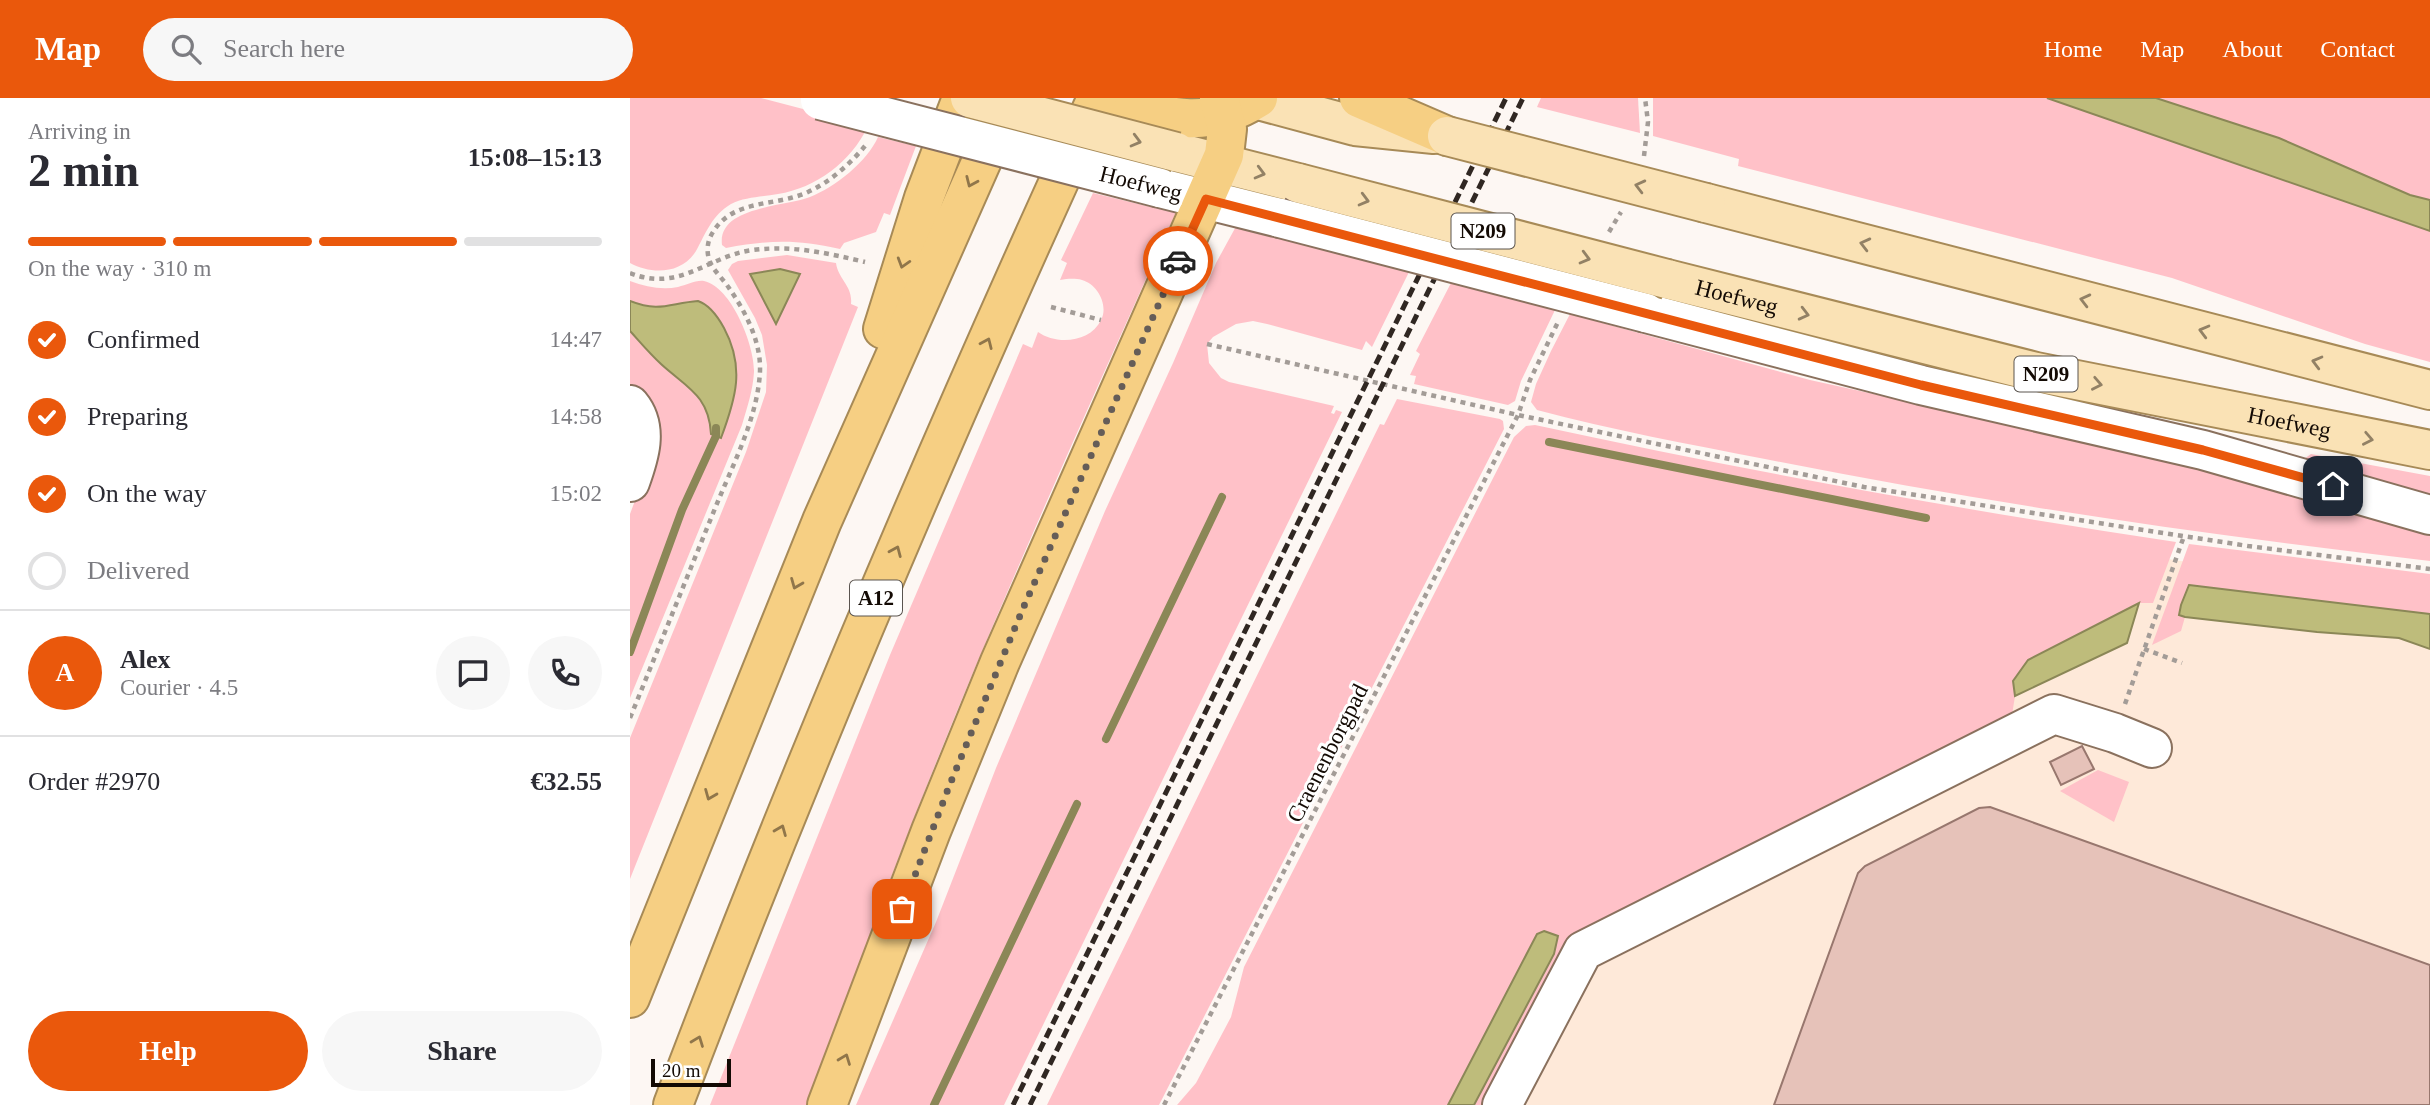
<!DOCTYPE html>
<meta charset="utf-8">
<style>
body{margin:0;font-family:Georgia,serif;background:#f7f7f7;color:#2b2b33;height:100vh;display:flex;flex-direction:column;font-size:26px;white-space:nowrap}
*{box-sizing:border-box;margin:0}
p{font-size:23px;color:#7c7c81}
.icon{flex:none;width:38px;height:38px;fill:none;stroke:currentColor;stroke-width:2;stroke-linecap:round;stroke-linejoin:round}
.map{position:relative;flex:1;overflow:hidden}
.panel{display:flex;flex-direction:column;background:#fff;width:630px}
.panel>*{flex:none}
.scale{position:absolute;left:21px;bottom:18px;width:80px;box-sizing:border-box;padding-left:7px;border:4px solid #130a04;border-top:0;font-size:19px;line-height:24px;white-space:nowrap;color:#130a04;-webkit-text-stroke:5px #fff;paint-order:stroke}
.pin{position:absolute;display:grid;place-items:center;width:60px;height:60px;color:#fff;margin:-30px;border-radius:14px;box-shadow:0 4px 10px #0006}
.courier{position:absolute;display:grid;place-items:center;width:70px;height:70px;margin:-35px;border:5px solid #ea580c;border-radius:50%;background:#fff;color:#222;box-shadow:0 2px 9px #0007}
.summary em{font-style:normal;font-weight:700}
.summary div{display:flex;flex-direction:column-reverse}
.summary{display:flex;align-items:center;justify-content:space-between;height:119px;padding:0 28px}
h1{font-size:46px;font-weight:700;line-height:52px}
.bar{display:grid;grid-template-columns:repeat(4,1fr);gap:10px 7px;align-content:center;height:84px;padding:0 28px}
.bar i{height:9px;border-radius:5px;background:#e1e1e2}
.bar .selected{background:#ea580c}
.bar p{grid-column:span 4}
.line{display:flex;align-items:center;gap:18px;padding:0 28px;border-top:2px solid #e1e1e2}
.line div{flex:1}
.round{display:grid;place-items:center;flex:none;width:74px;height:74px;border-radius:37px;background:#f7f7f7}
ol{padding:0 28px;list-style:none}
li{display:flex;align-items:center;gap:21px;height:77px}
li p{margin-inline-start:auto}
li .icon{padding:7px;border-radius:50%;background:#ea580c;color:#fff;stroke-width:4}
li:last-child{color:#7c7c81}
li i{width:38px;height:38px;border:4px solid #e1e1e2;border-radius:50%}
.button{display:flex;gap:14px;margin-top:auto;padding:14px 28px}
.button a{flex:1;height:80px;border-radius:42px;background:#ea580c;color:#fff;font-size:28px;font-weight:700;line-height:80px;text-align:center}
.button a+a{background:#f7f7f7;color:#2b2b33}
header{display:flex;align-items:center;gap:42px;box-sizing:border-box;height:98px;padding:0 35px;background:#ea580c;color:#fff}
header strong{font-size:33px}
nav{display:flex;gap:38px;margin-inline-start:auto;font-size:24px}
.search{width:490px;height:63px;background:#f7f7f7;display:flex;align-items:center;gap:18px;box-sizing:border-box;padding:0 24px;border-radius:38px;color:#7c7c81;font-size:26px}
main{display:flex;flex:1;min-height:0}
.map>svg:first-child{display:block}
.built{fill:#fee9d9}
.green{fill:#ffc1c8}
.water{fill:#bebc7b;stroke:#8b8757;stroke-width:2}
.lines{fill:none;stroke-linecap:round;stroke-linejoin:round}
.stream{stroke:#8b8757;stroke-width:8}
.building{fill:#e6c2b9;stroke:#98776e;stroke-width:2}
.minor-casing{stroke:#8a715e;stroke-width:42}
.major-casing{stroke:#a78a57;stroke-width:42}
.highway-casing{stroke:#a78a57;stroke-width:42}
.path{stroke:#a39c97;stroke-width:4.5;stroke-dasharray:5 5;stroke-linecap:butt}
.minor{stroke:#fff;stroke-width:38}
.major{stroke:#fae2b5;stroke-width:38}
.highway{stroke:#f6cf83;stroke-width:38}
.rail{stroke:#302722;stroke-width:5;stroke-dasharray:10 5;stroke-linecap:butt}
.minor-bridge-casing{stroke:#8a715e;stroke-width:42;stroke-linecap:butt}
.major-bridge-casing{stroke:#a78a57;stroke-width:42;stroke-linecap:butt}
.minor-bridge{stroke:#fff;stroke-width:38}
.major-bridge{stroke:#fae2b5;stroke-width:38}
.oneway{stroke:#928165}
.oneway2{stroke:#90764a}
.done{stroke:#655d58;stroke-width:7;stroke-dasharray:0 12.6}
.route{stroke:#ea580c;stroke-width:9}
.labels{text-anchor:middle;stroke-width:6;stroke-linejoin:round;paint-order:stroke}
.shield{fill:#fff;stroke:#5a544f;stroke-width:2}
.shield-label{font-size:21px;font-weight:bold;fill:#130a04}
.street-label{font-size:23px;fill:#130a04;stroke:#fff}
</style>
<header>
<strong>Map</strong>
<div class="search"><svg class="icon" aria-label="search" viewBox="0 0 24 24"><circle cx="10" cy="10" r="6"/><path d="M15 15l6 6"/></svg>Search here</div>
<nav><a>Home</a><a>Map</a><a>About</a><a>Contact</a></nav>
</header>
<main>
<section class="panel">
<div class="summary"><div><h1>2 min</h1><p>Arriving in</p></div><em>15:08–15:13</em></div>
<div class="bar"><i class="selected"></i><i class="selected"></i><i class="selected"></i><i></i><p>On the way · 310 m</p></div>
<ol>
<li><svg class="icon" aria-label="check" viewBox="0 0 24 24"><path d="M5 12l5 5 9-10"/></svg>Confirmed<p>14:47</p></li>
<li><svg class="icon" aria-label="check" viewBox="0 0 24 24"><path d="M5 12l5 5 9-10"/></svg>Preparing<p>14:58</p></li>
<li><svg class="icon" aria-label="check" viewBox="0 0 24 24"><path d="M5 12l5 5 9-10"/></svg>On the way<p>15:02</p></li>
<li><i></i>Delivered</li>
</ol>
<div class="line" style="height:126px"><b class="round" style="background:#ea580c;color:#fff">A</b><div><b>Alex</b><p>Courier · 4.5</p></div><a class="round"><svg class="icon" aria-label="chat" viewBox="0 0 24 24"><path d="M4 5h16v11H9l-5 4z"/></svg></a><a class="round"><svg class="icon" aria-label="phone" viewBox="0 0 24 24"><path d="M5 4h4l2 5-3 2q2 4 5 5l2-3 5 2v4C11 20 4 13 5 4z"/></svg></a></div>
<div class="line" style="height:91px"><div>Order #2970</div><b>€32.55</b></div>
<div class="button"><a>Help</a><a>Share</a></div>
</section>
<div class="map">
<svg width="1800" height="1007" viewBox="0 0 1800 1007">
<rect width="100%" height="100%" fill="#fdf7f3"/>
<path class="built" d="M905,362L1800,502V1007H585Z"/>
<g class="green">
<path d="M0,0H131L238,28C221,64 186,90 148,96C132,99 115,99 101,106C82,117 76,135 66,153C52,176 22,177 0,165Z"/>
<path d="M911,0H1008L1010,35L907,9Z"/>
<path d="M1023,0H1417L1800,133V264L1735,246L1542,180L1108,68L1109,61L1023,38Z"/>
<path d="M1526,0H1800V102L1780,97L1649,40Z"/>
<path d="M248,39L286,48L260,117L254,115L246,134L214,145L210,151C165,141 141,142 96,150L92,147C87,108 155,109 180,99C205,89 237,64 248,39Z"/>
<path d="M463,95L521,109L523,106L547,112C446,337 343,562 256,793C230,864 203,934 180,1007H80L260,557L393,246L402,250L408,234C426,247 460,245 471,222C479,207 467,186 452,182C444,180 437,181 430,182L437,165L431,162Z"/>
<path d="M609,123L640,138L779,174L742,249L736,243L732,252L637,226L623,223L606,226L583,239L577,246L579,265L591,280L599,284L704,308L701,315L704,316L706,312L712,314L374,1007H226L306,824L366,670L475,413L543,265L586,165Z"/>
<path d="M157,157L206,165C208,181 223,188 221,206L228,209L0,781V640L116,354L136,294L137,267L132,237L125,220L98,172L102,166L108,163Z"/>
<path d="M0,183C16,189 32,192 48,189C57,187 65,182 74,183C102,189 125,249 124,274C123,292 117,310 112,327L0,600V416L22,357L11,296L0,286Z"/>
<path d="M822,183L925,212L891,283L885,303L878,307L784,286L786,278L780,277L790,256L786,253Z"/>
<path d="M940,216L1180,282L1593,373L1800,433V463C1577,437 1355,405 1135,361C1058,346 982,332 907,312L901,304L906,286L921,253Z"/>
<path d="M767,301L870,321L873,323L874,331L529,1007H417L750,326L754,327Z"/>
<path d="M905,327C1118,373 1331,412 1546,444L1523,505H1509L1398,562L1383,583L1385,598L1382,617L942,846L857,1007H844L923,856L928,838L907,836L818,1007H547L566,985L601,919L614,869L884,339L896,328Z"/>
<path d="M1681,356L1800,378V397L1674,361Z"/>
<path d="M1559,446L1800,476V516L1559,487L1549,517L1555,519L1551,533L1522,547Z"/>
<path d="M1468,672L1499,684L1484,724L1430,693Z"/>
</g>
<g class="water">
<path d="M1417,0H1526L1649,40L1780,97L1800,102V133Z"/>
<path d="M150,171L170,176L146,226L120,176Z"/>
<path d="M0,203C30,215 40,205 68,203C80,207 88,219 94,230C115,269 106,300 91,340L81,336C79,297 56,289 31,266C20,256 10,244 0,233Z"/>
<path d="M1559,487L1800,516V551L1769,540L1687,534L1555,519L1549,517L1551,507Z"/>
<path d="M1509,505L1497,545L1385,598L1383,583L1398,562Z"/>
<path d="M914,833L928,838L924,856L844,1007H818L907,836Z"/>
</g>
<g class="lines">
<g class="stream">
<path d="M919,344L1296,420"/>
<path d="M0,554L52,412L86,338V330"/>
<path d="M476,641L592,399"/>
<path d="M304,1007L447,706"/>
</g>
</g>
<g class="building">
<path d="M1452,648L1464,671L1431,687L1420,664Z"/>
<path d="M1360,709L1800,867V1007H1144L1228,775L1235,768L1349,710Z"/>
</g>
<g class="lines">
<g class="minor-casing">
<g id="minor">
<path d="M530,90L650,120"/>
<path d="M1016,215L1291,287L1573,352L1800,417"/>
<path d="M0,307C19,330 9,359 0,384"/>
<path d="M872,1007L953,853L1424,616L1485,635L1522,650"/>
</g>
</g>
<g class="major-casing">
<g id="major">
<path d="M621,0L725,28L804,36"/>
<path d="M546,54L668,85"/>
<path d="M1076,105L1800,292"/>
<path id="s1" d="M1037,181L1406,274L1800,352"/>
</g>
</g>
<g class="highway-casing">
<g id="highway">
<path d="M469,0C529,16 571,36 628,0"/>
<path d="M729,0L817,38"/>
<path d="M253,231L294,100L332,0"/>
<path d="M0,900L192,423L373,15"/>
<path d="M43,1007C172,666 315,331 467,0"/>
<path d="M197,1007L301,733L370,564L594,57L597,31L589,0"/>
</g>
</g>
<g class="path">
<path d="M1014,58L1018,24L1015,0"/>
<path d="M979,134L991,114"/>
<path d="M0,175C50,195 77,158 123,152C162,147 197,155 235,164"/>
<path d="M421,209L471,222"/>
<path d="M577,246L888,317L1234,389L1618,448L1800,471"/>
<path d="M1514,551L1552,565"/>
<path d="M1495,606L1554,438"/>
<path d="M0,620C29,549 57,479 86,408C103,366 128,319 130,273C131,243 115,213 99,190C93,181 84,173 80,164C76,154 77,143 83,134C104,100 146,109 178,94C200,84 220,66 235,48"/>
<path d="M534,1007L888,317L900,282L928,224"/>
</g>
<use href="#minor" class="minor"/>
<use href="#major" class="major"/>
<use href="#highway" class="highway"/>
<g class="rail">
<path d="M383,1007L876,0"/>
<path d="M400,1007L893,0"/>
</g>
<g class="minor-bridge-casing">
<g id="minor-bridge">
<path d="M190,2L530,90"/>
<path d="M650,120L1016,215"/>
</g>
</g>
<g class="major-bridge-casing">
<g id="major-bridge">
<path d="M340,0L546,54"/>
<path d="M817,38L1076,105"/>
<path d="M668,85L1037,181"/>
</g>
</g>
<use href="#minor-bridge" class="minor-bridge"/>
<use href="#major-bridge" class="major-bridge"/>
</g>
<defs><path id="oneway-chevron" d="M-2-3.5L2.5 0L-2 3.5" fill="none" stroke-width="1.6" stroke-linecap="round" stroke-linejoin="round" transform="scale(1.75)"/></defs>
<g class="oneway">
<use href="#oneway-chevron" transform="translate(506 43) rotate(15)"/>
<use href="#oneway-chevron" transform="translate(630 75) rotate(15)"/>
<use href="#oneway-chevron" transform="translate(1010 88) rotate(-166)"/>
<use href="#oneway-chevron" transform="translate(734 102) rotate(15)"/>
<use href="#oneway-chevron" transform="translate(1235 146) rotate(-166)"/>
<use href="#oneway-chevron" transform="translate(955 160) rotate(15)"/>
<use href="#oneway-chevron" transform="translate(1455 202) rotate(-166)"/>
<use href="#oneway-chevron" transform="translate(1174 216) rotate(14)"/>
<use href="#oneway-chevron" transform="translate(1574 233) rotate(-165)"/>
<use href="#oneway-chevron" transform="translate(1687 264) rotate(-165)"/>
<use href="#oneway-chevron" transform="translate(1467 286) rotate(11)"/>
<use href="#oneway-chevron" transform="translate(1738 341) rotate(11)"/>
</g>
<g class="oneway2">
<use href="#oneway-chevron" transform="translate(341 84) rotate(114)"/>
<use href="#oneway-chevron" transform="translate(273 165) rotate(107)"/>
<use href="#oneway-chevron" transform="translate(357 245) rotate(-66)"/>
<use href="#oneway-chevron" transform="translate(266 453) rotate(-67)"/>
<use href="#oneway-chevron" transform="translate(166 486) rotate(112)"/>
<use href="#oneway-chevron" transform="translate(80 697) rotate(112)"/>
<use href="#oneway-chevron" transform="translate(151 732) rotate(-68)"/>
<use href="#oneway-chevron" transform="translate(68 943) rotate(-69)"/>
<use href="#oneway-chevron" transform="translate(215 961) rotate(-69)"/>
</g>
<g class="lines">
<path class="done" d="M272,811L320,686L394,508L548,163"/>
<path class="route" d="M548,163L576,101L1291,287L1573,352L1703,388"/>
</g>
<g class="labels">
<g class="shield">
<rect x="821.5" y="115.5" width="63" height="35" rx="5"/>
<rect x="1384.5" y="258.5" width="63" height="35" rx="5"/>
<rect x="220" y="482.5" width="52" height="35" rx="5"/>
</g>
<g class="shield-label">
<text x="853" y="140">N209</text>
<text x="1416" y="283">N209</text>
<text x="246" y="507">A12</text>
</g>
<g class="street-label">
<text transform="translate(511 85) rotate(14)" y="8">Hoefweg</text>
<text dy="8" stroke="none"><textPath href="#s1" startOffset="72">Hoefweg</textPath></text>
<text dy="8" stroke="none"><textPath href="#s1" startOffset="639">Hoefweg</textPath></text>
<text transform="translate(697 655) rotate(-63)" y="8">Craenenborgpad</text>
</g>
</g>
</svg>
<div class="scale">20 m</div>
<div class="pin" style="left:272px;top:811px;background:#ea580c"><svg class="icon" aria-label="bag" viewBox="0 0 24 24"><path d="M5 8h14l-1 12H6zM9 8a3 3 0 0 1 6 0"/></svg></div>
<div class="pin" style="left:1703px;top:388px;background:#1f2937"><svg class="icon" aria-label="home" viewBox="0 0 24 24"><path d="M3 11l9-7 9 7M6 9v11h12V9"/></svg></div>
<div class="courier" style="left:548px;top:163px"><svg class="icon" aria-label="car" viewBox="0 0 24 24"><path d="M5 17H2v-5l4-1 3-4h7l3 4 3 1v5h-3M9 17h6M6 11h13"/><circle cx="7" cy="17" r="2"/><circle cx="17" cy="17" r="2"/></svg></div>
</div>
</main>
